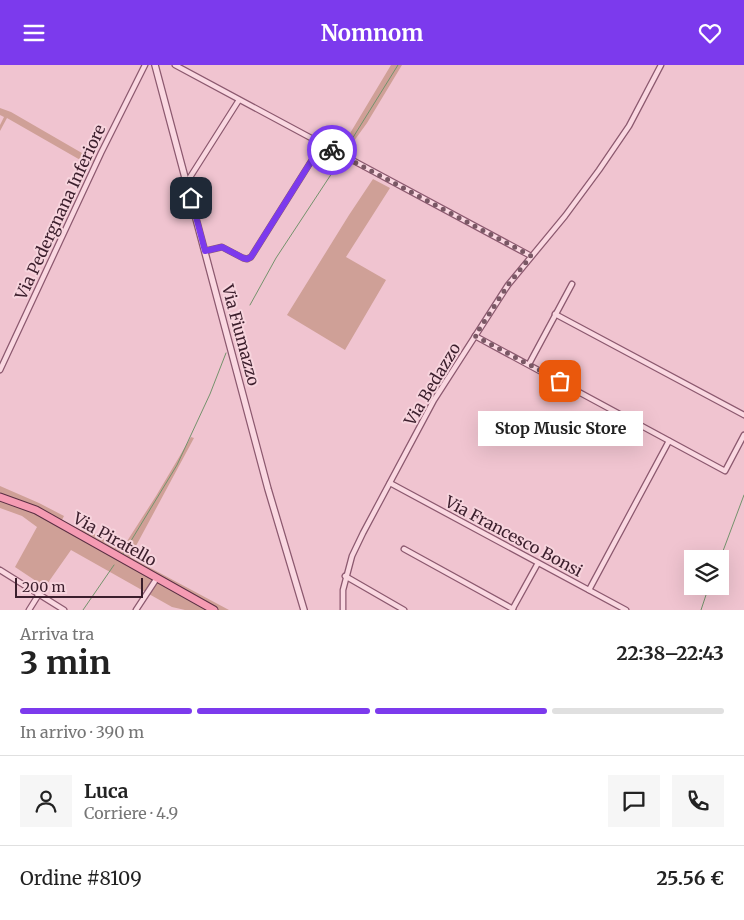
<!DOCTYPE html>
<html lang="it">
<meta charset="utf-8">
<style>
body{margin:0;font-family:Merriweather,serif;background:#f6f6f6;color:#222;height:100vh;display:flex;flex-direction:column;font-size:19px;white-space:nowrap}
*{box-sizing:border-box;margin:0}
p{font-size:16px;color:#767676}
.icon{flex:none;width:28px;height:28px;fill:none;stroke:currentColor;stroke-width:2;stroke-linecap:round;stroke-linejoin:round}
.map{position:relative;height:545px;overflow:hidden}
.drawer{display:flex;flex-direction:column;background:#fff;flex:1}
.drawer>*{flex:none}
.tools{position:absolute;left:684px;top:485px;display:grid;gap:10px}
.tools a{display:grid;place-items:center;width:45px;height:45px;border-radius:0px;background:#fff;box-shadow:0 5px 20px #0002;font-size:25px}
.scale{position:absolute;left:15px;bottom:12px;width:128px;box-sizing:border-box;padding-left:5px;border:2px solid #3b1e2c;border-top:0;font-size:14px;line-height:18px;white-space:nowrap;color:#3b1e2c;-webkit-text-stroke:4px #f7d4dd;paint-order:stroke}
.pin{position:absolute;display:grid;place-items:center;width:42px;height:42px;color:#fff;margin:-21px;border-radius:10px;box-shadow:0 2px 8px #0006}
.courier{position:absolute;display:grid;place-items:center;width:50px;height:50px;margin:-25px;border:4px solid #7c3aed;border-radius:50%;background:#fff;color:#222;box-shadow:0 1px 6px #0007}
.bubble{position:absolute;height:35px;border-radius:0px;background:#fff;box-shadow:0 5px 20px #0002;font-size:16px;font-weight:700;line-height:35px;text-align:center}
.headline em{font-style:normal;font-weight:700}
.headline div{display:flex;flex-direction:column-reverse}
.headline{display:flex;align-items:center;justify-content:space-between;height:85px;padding:0 20px}
h1{font-size:32px;font-weight:700;line-height:38px}
.bar{display:grid;grid-template-columns:repeat(4,1fr);gap:8px 5px;align-content:center;height:60px;padding:0 20px}
.bar i{height:6px;border-radius:4px;background:#e0e0e0}
.bar .selected{background:#7c3aed}
.bar p{grid-column:span 4}
.line{display:flex;align-items:center;gap:12px;padding:0 20px;border-top:1px solid #e0e0e0}
.line div{flex:1}
.round{display:grid;place-items:center;flex:none;width:52px;height:52px;border-radius:0px;background:#f6f6f6}
header{display:flex;justify-content:space-between;align-items:center;height:65px;padding:0 20px;background:#7c3aed;color:#fff;font-size:22px;font-weight:700}
.map>svg:first-child{display:block}
.green{fill:#cfa097}
.lines{fill:none;stroke-linecap:round;stroke-linejoin:round}
.stream{stroke:#74926c;stroke-width:1}
.minor-casing{stroke:#8c596f;stroke-width:7}
.tertiary-casing{stroke:#8c596f;stroke-width:8}
.primary-casing{stroke:#5a2e43;stroke-width:9}
.minor{stroke:#fad8e1;stroke-width:4.5}
.tertiary{stroke:#fad8e1;stroke-width:5.5}
.primary{stroke:#f59bb3;stroke-width:7}
.done{stroke:#7a5865;stroke-width:5;stroke-dasharray:0 9}
.route{stroke:#7c3aed;stroke-width:6}
.labels{text-anchor:middle;stroke-width:4;stroke-linejoin:round;paint-order:stroke}
.street-label{font-size:16px;fill:#3b1e2c;stroke:#f7d4dd}
</style>
<header><svg class="icon" aria-label="menu" viewBox="0 0 24 24"><path d="M4 6h16M4 12h16M4 18h16"/></svg>Nomnom<svg class="icon" aria-label="heart" viewBox="0 0 24 24"><path d="M12 20l-8-8c-3-5 5-10 8-4 3-6 11-1 8 4z"/></svg></header>
<div class="map">
<svg width="744" height="545" viewBox="0 0 744 545">
<rect width="100%" height="100%" fill="#f0c4d0"/>
<g class="green">
<path d="M391,0H402L367,58L346,87L337,71L346,75Z"/>
<path d="M0,43L11,47L94,95L89,100L7,53L0,66V60L4,52L0,50Z"/>
<path d="M373,114L390,123L346,192L386,215L345,285L287,250L349,150Z"/>
<path d="M191,372L194,373L130,492L229,545H185L172,542L71,485L45,522L15,502L37,462L22,451L0,443V421L39,438L64,451L62,455L81,465L83,462L122,484L156,431Z"/>
</g>
<g class="lines">
<g class="stream">
<path d="M344,87L398,0"/>
<path d="M250,240L276,193L332,108"/>
<path d="M123,489L177,400L210,329L226,288"/>
<path d="M720,494L744,430"/>
<path d="M83,545L114,500"/>
<path d="M701,545L709,521"/>
</g>
<g class="minor-casing">
<g id="minor">
<path d="M175,0L531,191"/>
<path d="M187,117L239,35"/>
<path d="M205,186L222,182L243,193L247,194L251,192L322,79"/>
<path d="M555,249L744,350"/>
<path d="M475,271L725,406L744,370"/>
<path d="M529,299L572,219"/>
<path d="M0,305L101,88L145,0"/>
<path d="M390,418L626,545"/>
<path d="M404,484L513,544"/>
<path d="M0,505L64,545"/>
<path d="M345,511L404,545"/>
<path d="M589,525L669,376"/>
<path d="M29,545L39,529"/>
<path d="M136,545L157,513"/>
<path d="M343,545V525L352,491L363,468L434,335L508,220L565,151L599,105L629,61L661,0"/>
<path d="M512,545L538,498"/>
</g>
</g>
<g class="tertiary-casing">
<path id="tertiary" d="M155,0L268,424L304,545"/>
</g>
<g class="primary-casing">
<path id="primary" d="M0,432L36,445L214,545"/>
</g>
<use href="#minor" class="minor"/>
<use href="#tertiary" class="tertiary"/>
<use href="#primary" class="primary"/>
</g>
<g class="lines">
<path class="done" d="M332,85L531,191L508,220L475,271L560,316"/>
<path class="route" d="M191,133L205,186L222,182L243,193L247,194L251,192L322,79L332,85"/>
</g>
<g class="labels">
<g class="street-label">
<text transform="translate(60 147) rotate(-65)" y="6">Via Pedergnana Inferiore</text>
<text transform="translate(241 270) rotate(75)" y="6">Via Fiumazzo</text>
<text transform="translate(432 319) rotate(-59)" y="6">Via Bedazzo</text>
<text transform="translate(514 471) rotate(28)" y="6">Via Francesco Bonsi</text>
<text transform="translate(115 474) rotate(29)" y="6">Via Piratello</text>
</g>
</g>
</svg>
<div class="tools">
<a><svg class="icon" aria-label="layers" viewBox="0 0 24 24"><path d="M12 4l9 5-9 5-9-5zM3 14l9 5 9-5"/></svg></a>
</div>
<div class="scale">200 m</div>
<div class="pin" style="left:560px;top:316px;background:#ea580c"><svg class="icon" aria-label="bag" viewBox="0 0 24 24"><path d="M5 8h14l-1 12H6zM9 8a3 3 0 0 1 6 0"/></svg></div>
<div class="pin" style="left:191px;top:133px;background:#1f2937"><svg class="icon" aria-label="home" viewBox="0 0 24 24"><path d="M3 11l9-7 9 7M6 9v11h12V9"/></svg></div>
<div class="courier" style="left:332px;top:85px"><svg class="icon" aria-label="bike" viewBox="0 0 24 24"><circle cx="6" cy="16" r="4"/><circle cx="18" cy="16" r="4"/><path d="M6 16l4-8h5l3 8M10 8l3 8H6M13 5h3"/></svg></div>
<div class="bubble" style="left:478px;top:346px;width:165px">Stop Music Store</div>
</div>
<section class="drawer">
<div class="headline"><div><h1>3 min</h1><p>Arriva tra</p></div><em>22:38–22:43</em></div>
<div class="bar"><i class="selected"></i><i class="selected"></i><i class="selected"></i><i></i><p>In arrivo · 390 m</p></div>
<div class="line" style="height:90px"><a class="round"><svg class="icon" aria-label="person" viewBox="0 0 24 24"><circle cx="12" cy="8" r="4"/><path d="M4 21q1-7 8-7t8 7"/></svg></a><div><b>Luca</b><p>Corriere · 4.9</p></div><a class="round"><svg class="icon" aria-label="chat" viewBox="0 0 24 24"><path d="M4 5h16v11H9l-5 4z"/></svg></a><a class="round"><svg class="icon" aria-label="phone" viewBox="0 0 24 24"><path d="M5 4h4l2 5-3 2q2 4 5 5l2-3 5 2v4C11 20 4 13 5 4z"/></svg></a></div>
<div class="line" style="height:65px"><div>Ordine #8109</div><b>25.56 €</b></div>
</section>
